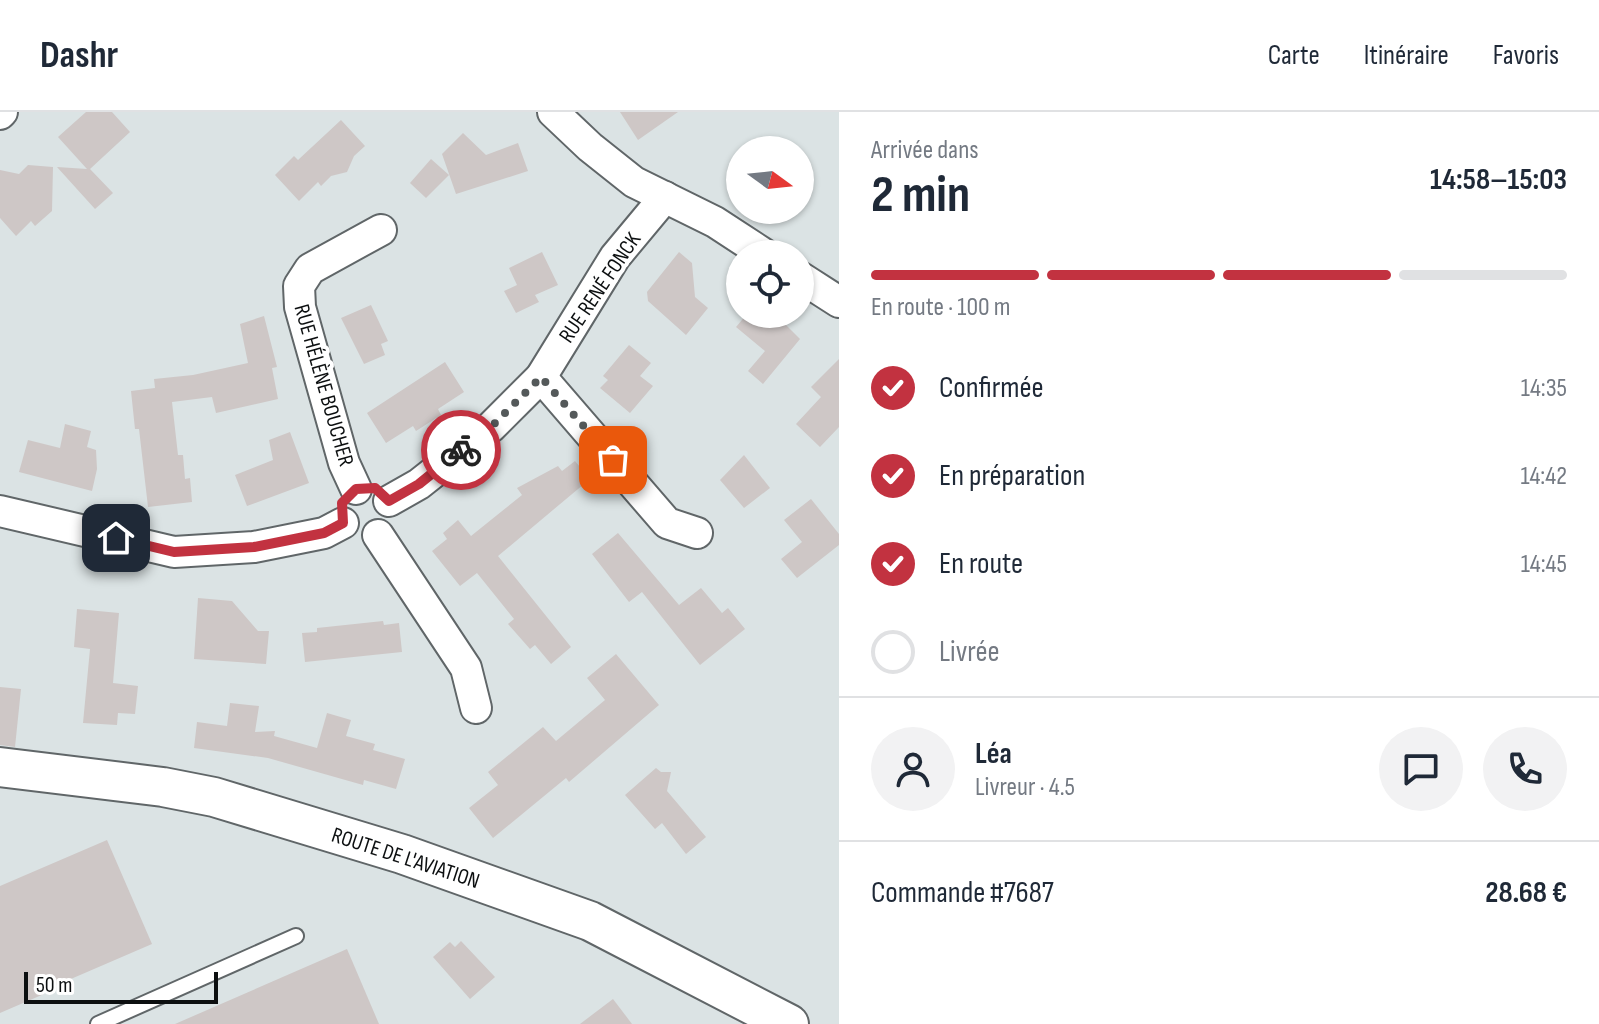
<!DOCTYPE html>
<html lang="fr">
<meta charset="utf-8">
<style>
body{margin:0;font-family:"Sofia Sans Condensed",sans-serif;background:#f2f2f3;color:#1f2937;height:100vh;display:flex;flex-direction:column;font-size:30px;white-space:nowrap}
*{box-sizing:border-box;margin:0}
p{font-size:26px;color:#747a83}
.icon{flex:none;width:44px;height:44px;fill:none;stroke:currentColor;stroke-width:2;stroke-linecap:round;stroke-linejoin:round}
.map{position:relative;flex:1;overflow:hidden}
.sheet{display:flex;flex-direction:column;background:#fff;width:760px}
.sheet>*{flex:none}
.needle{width:52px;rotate:105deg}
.controls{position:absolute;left:726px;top:24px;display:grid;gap:16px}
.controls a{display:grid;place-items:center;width:88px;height:88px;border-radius:50%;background:#fff;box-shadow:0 2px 6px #0004;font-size:40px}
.scale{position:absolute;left:24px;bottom:20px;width:194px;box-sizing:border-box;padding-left:8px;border:4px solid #0c0f10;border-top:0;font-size:22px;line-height:28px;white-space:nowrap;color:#0c0f10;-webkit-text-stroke:6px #fff;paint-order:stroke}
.pin{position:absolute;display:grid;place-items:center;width:68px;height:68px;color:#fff;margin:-34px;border-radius:16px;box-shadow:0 4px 12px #0006}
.courier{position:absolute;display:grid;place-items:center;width:80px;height:80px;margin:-40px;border:6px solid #c23240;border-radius:50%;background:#fff;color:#222;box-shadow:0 2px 10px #0007}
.overview em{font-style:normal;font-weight:700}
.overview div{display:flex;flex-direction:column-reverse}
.overview{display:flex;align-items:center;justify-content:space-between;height:136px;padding:0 32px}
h1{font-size:52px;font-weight:700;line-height:60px}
.bar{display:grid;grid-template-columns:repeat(4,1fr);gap:12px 8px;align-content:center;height:96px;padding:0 32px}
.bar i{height:10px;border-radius:6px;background:#e0e1e3}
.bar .selected{background:#c23240}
.bar p{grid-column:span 4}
.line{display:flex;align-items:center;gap:20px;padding:0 32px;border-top:2px solid #e0e1e3}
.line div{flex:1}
.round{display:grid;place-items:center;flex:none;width:84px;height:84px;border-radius:42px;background:#f2f2f3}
ol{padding:0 32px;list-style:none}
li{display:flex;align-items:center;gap:24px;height:88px}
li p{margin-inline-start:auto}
li .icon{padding:8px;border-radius:50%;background:#c23240;color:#fff;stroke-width:4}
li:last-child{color:#747a83}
li i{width:44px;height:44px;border:4px solid #e0e1e3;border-radius:50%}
header{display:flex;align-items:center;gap:48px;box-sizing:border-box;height:112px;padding:0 40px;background:#fff;border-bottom:2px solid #e0e1e3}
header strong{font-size:38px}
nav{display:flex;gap:44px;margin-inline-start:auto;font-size:28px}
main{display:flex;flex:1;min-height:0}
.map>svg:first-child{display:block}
.building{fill:#cec7c6}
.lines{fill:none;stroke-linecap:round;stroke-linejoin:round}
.service-casing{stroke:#606668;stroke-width:18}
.minor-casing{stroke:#606668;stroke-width:34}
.tertiary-casing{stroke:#606668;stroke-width:42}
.service{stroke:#fff;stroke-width:14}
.minor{stroke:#fff;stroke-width:30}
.tertiary{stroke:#fff;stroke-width:38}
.done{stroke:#54595a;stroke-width:8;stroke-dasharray:0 14.4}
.route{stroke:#c23240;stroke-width:10}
.labels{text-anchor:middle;stroke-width:8;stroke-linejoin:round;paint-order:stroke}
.street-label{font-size:22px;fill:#0c0f10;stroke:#fff}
</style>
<header>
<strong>Dashr</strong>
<nav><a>Carte</a><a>Itinéraire</a><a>Favoris</a></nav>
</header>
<main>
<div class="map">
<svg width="839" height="912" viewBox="0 0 839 912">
<rect width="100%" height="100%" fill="#dbe3e4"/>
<g class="building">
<path d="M86,0H112L130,20L90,57L113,81L95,97L57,55L87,57L58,25Z"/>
<path d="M620,0H678L638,28Z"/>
<path d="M341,8L365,34L354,44L347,60L331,64L321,74L318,70L299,89L275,63L294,44L298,48Z"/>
<path d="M463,21L486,43L518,31L528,59L456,82L442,42Z"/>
<path d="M431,47L449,63L426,86L410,71Z"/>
<path d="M28,53L53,55L52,99L35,114L31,109L16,124L0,106V58L19,62Z"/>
<path d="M542,140L558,173L535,183L539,190L516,201L504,179L517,173L509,156Z"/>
<path d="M679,140L692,151L695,185L708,196L686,223L648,189L647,180Z"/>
<path d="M371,193L388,229L381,232L385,243L364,252L341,206Z"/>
<path d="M747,202H775L800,227L763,272L748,259L765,239L736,215Z"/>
<path d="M264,204L277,255L272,256L278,287L216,301L212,285L172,290L178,343H183L185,367L190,366L192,390L148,395L139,317H135L131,279L155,276L154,267L193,263L248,251L240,212Z"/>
<path d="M629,233L651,251L640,264L653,274L630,301L600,276L608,268L603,264Z"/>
<path d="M839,247V315L820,335L796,312L821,285L811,275Z"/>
<path d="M445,250L464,280L438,297L441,303L416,319L413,314L386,331L367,301Z"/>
<path d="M65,312L91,319L87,335L96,338L97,357L92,379L19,360L28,328L60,336Z"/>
<path d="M290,320L309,371L247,394L235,363L273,348L269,328Z"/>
<path d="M744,343L770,376L744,396L720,368Z"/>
<path d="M575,349L590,367L498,444L571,535L551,552L535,533L530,537L508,512L514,507L477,461L460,474L432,439L447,427L443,421L458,408L471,424L522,383L517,376L558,354L562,359Z"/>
<path d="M811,387L839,422V433L797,466L781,447L802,430L784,408Z"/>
<path d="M618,421L679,493L701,476L722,501L728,496L745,517L700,553L642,480L629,490L592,442Z"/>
<path d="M198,486L232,489L258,519H269L266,552L194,547Z"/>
<path d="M77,497L119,501L113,571L138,574L135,602L118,601L117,613L83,611L90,537L74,535Z"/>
<path d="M383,509L384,513L399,511L402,540L305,550L302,521L317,520V516Z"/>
<path d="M616,542L659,593L569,670L566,666L493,726L469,696L498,673L488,660L543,615L556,629L605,588L587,566Z"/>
<path d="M0,575L21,577L15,635L0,633Z"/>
<path d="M230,591L259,594L255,620L275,619L274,624L317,636L327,601L351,608L346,624L375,632L373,638L405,647L396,677L364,668L363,673L268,646L194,636L197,610L227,614Z"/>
<path d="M656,656L661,660H671L667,679L706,725L686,742L662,711L655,717L625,683Z"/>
<path d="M107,728L152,832L43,879L44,882L0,901V774Z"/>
<path d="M461,829L495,865L470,887L433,845L450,830L455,835Z"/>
<path d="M347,837L379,912H175Z"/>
<path d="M613,887L632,912H580Z"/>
</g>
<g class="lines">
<g class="service-casing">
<path id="service" d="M98,912L296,824"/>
</g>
<g class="minor-casing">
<g id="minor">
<path d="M553,0L590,35L634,70L715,110L764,142"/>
<path d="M0,2L2,0"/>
<path d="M800,165L839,190"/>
<path d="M541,265L667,411L697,421"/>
<path d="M356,377L344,351L300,195L299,174L310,157L381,118"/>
<path d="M389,389L419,372L491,315L541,265L615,145L665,85"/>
<path d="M0,399L174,440L254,435L324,421L343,411"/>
<path d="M378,423L466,556L476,596"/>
</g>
</g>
<g class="tertiary-casing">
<path id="tertiary" d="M0,655L163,675L214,685L402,742L590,809L789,912"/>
</g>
<use href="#service" class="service"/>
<use href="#minor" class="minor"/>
<use href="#tertiary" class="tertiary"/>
</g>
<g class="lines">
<path class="done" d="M461,338L491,315L541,265L613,348"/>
<path class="route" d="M116,426L174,440L254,435L324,421L343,411L342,391L356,377L375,376L389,389L419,372L461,338"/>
</g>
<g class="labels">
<g class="street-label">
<text transform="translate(599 175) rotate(-56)" y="8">RUE RENÉ FONCK</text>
<text transform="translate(325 273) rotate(74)" y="8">RUE HÉLÈNE BOUCHER</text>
<text transform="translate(406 745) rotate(18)" y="8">ROUTE DE L'AVIATION</text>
</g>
</g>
</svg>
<div class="controls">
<a><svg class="needle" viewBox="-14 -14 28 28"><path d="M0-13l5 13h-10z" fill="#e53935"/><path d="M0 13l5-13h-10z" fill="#747a83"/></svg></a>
<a><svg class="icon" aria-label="locate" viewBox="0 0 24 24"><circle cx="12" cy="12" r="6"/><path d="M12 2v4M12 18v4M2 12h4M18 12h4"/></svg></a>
</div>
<div class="scale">50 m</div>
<div class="pin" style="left:613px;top:348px;background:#ea580c"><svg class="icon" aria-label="bag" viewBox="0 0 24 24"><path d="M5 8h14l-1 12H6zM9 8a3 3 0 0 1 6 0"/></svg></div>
<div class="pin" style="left:116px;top:426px;background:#1f2937"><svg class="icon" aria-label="home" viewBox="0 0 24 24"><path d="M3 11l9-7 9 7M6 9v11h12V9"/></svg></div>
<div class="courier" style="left:461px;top:338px"><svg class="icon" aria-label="bike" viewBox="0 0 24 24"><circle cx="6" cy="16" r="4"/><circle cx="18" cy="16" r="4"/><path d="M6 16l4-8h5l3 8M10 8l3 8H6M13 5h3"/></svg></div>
</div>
<section class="sheet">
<div class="overview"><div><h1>2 min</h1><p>Arrivée dans</p></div><em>14:58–15:03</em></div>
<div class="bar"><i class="selected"></i><i class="selected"></i><i class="selected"></i><i></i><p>En route · 100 m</p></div>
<ol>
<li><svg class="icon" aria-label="check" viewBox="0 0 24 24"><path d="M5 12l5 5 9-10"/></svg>Confirmée<p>14:35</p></li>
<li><svg class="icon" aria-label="check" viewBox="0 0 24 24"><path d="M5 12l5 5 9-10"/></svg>En préparation<p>14:42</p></li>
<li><svg class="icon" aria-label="check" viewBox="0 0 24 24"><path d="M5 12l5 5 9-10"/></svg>En route<p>14:45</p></li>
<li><i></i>Livrée</li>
</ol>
<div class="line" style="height:144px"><a class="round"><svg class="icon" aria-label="person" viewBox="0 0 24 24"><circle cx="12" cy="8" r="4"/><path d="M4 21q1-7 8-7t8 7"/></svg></a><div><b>Léa</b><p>Livreur · 4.5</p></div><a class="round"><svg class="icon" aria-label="chat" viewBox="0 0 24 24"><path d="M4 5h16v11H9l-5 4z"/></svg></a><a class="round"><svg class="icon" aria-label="phone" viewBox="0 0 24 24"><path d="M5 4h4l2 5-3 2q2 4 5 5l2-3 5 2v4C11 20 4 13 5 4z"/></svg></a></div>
<div class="line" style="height:104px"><div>Commande #7687</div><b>28.68 €</b></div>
</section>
</main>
